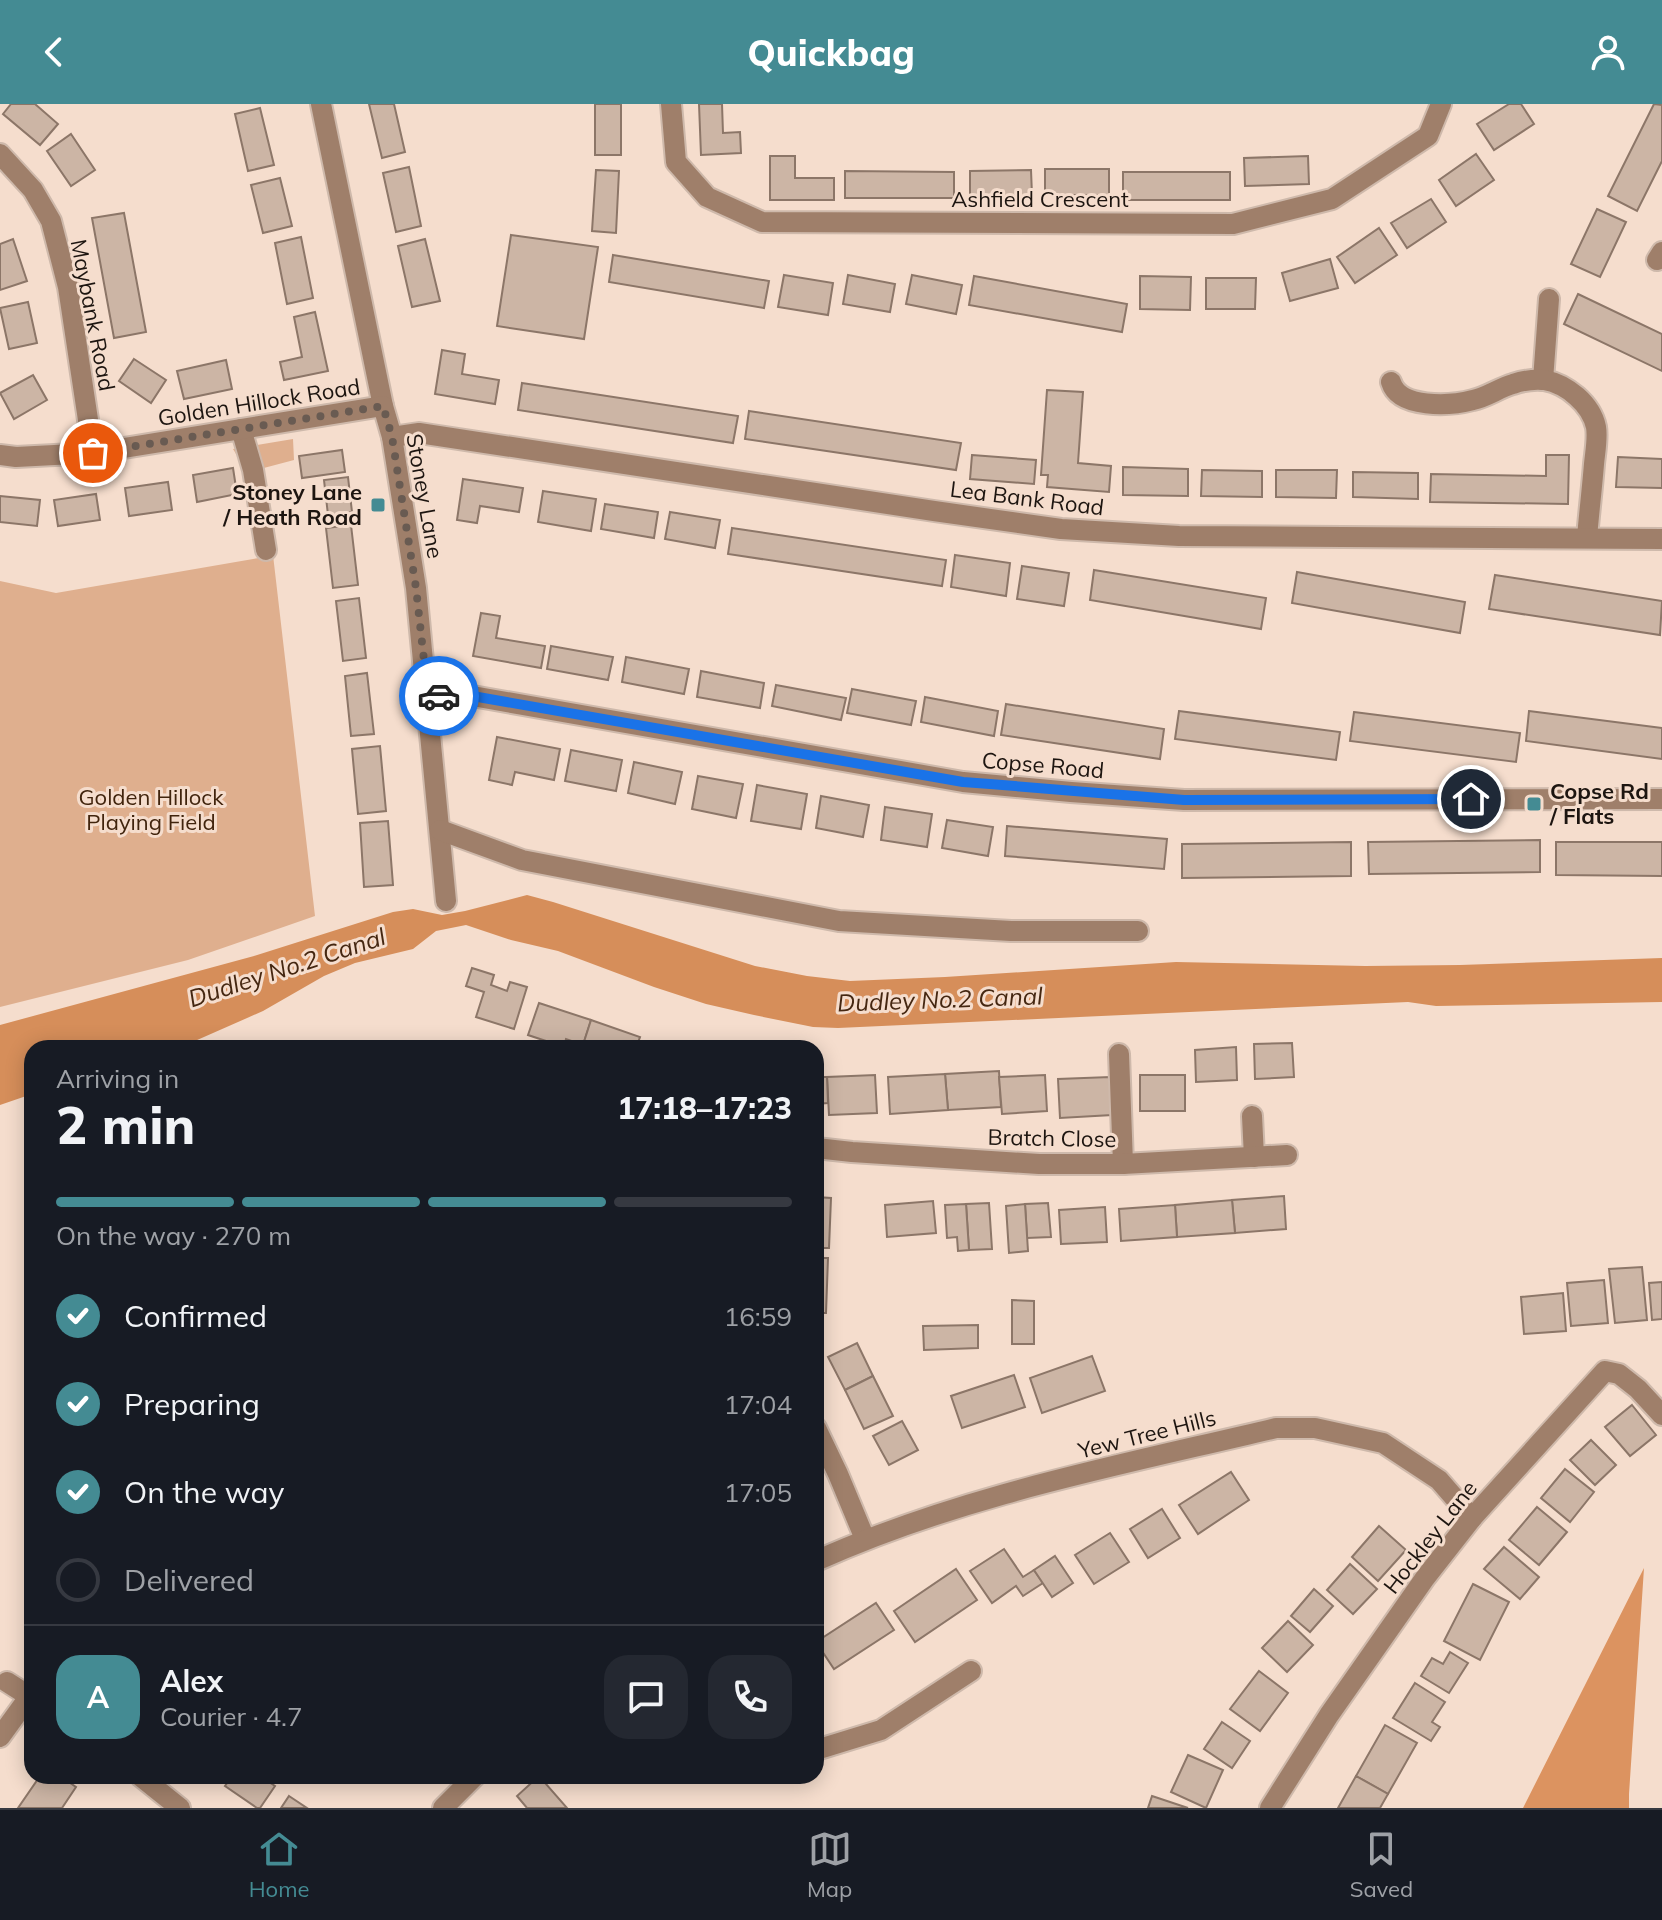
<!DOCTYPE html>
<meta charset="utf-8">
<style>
body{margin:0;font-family:Mulish,sans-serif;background:#242831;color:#f1f3f6;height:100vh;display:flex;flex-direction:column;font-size:30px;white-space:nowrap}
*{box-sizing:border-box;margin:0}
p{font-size:26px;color:#9ea1a6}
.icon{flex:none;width:44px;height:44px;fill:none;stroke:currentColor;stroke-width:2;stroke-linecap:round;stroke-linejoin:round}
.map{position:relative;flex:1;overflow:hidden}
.drawer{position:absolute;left:24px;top:936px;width:800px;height:744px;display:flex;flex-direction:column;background:#171b24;border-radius:24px;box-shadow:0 4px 20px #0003}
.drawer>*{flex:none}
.pin{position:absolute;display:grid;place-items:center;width:68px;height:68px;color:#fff;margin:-34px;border:4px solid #fff;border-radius:50%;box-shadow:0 2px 8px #0007}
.courier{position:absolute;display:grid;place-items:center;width:80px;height:80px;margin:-40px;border:6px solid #1a73e8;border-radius:50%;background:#fff;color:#222;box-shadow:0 2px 10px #0007}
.summary em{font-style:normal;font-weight:800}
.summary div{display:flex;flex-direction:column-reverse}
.summary{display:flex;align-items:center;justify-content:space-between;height:136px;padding:0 32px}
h1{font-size:52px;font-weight:800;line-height:60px}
.bar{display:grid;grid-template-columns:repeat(4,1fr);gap:12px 8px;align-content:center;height:96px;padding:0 32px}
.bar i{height:10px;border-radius:6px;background:#363941}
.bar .current{background:#448b93}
.bar p{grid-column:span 4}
.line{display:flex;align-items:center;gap:20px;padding:0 32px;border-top:2px solid #363941}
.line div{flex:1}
.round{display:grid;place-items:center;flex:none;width:84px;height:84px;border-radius:24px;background:#242831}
ol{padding:0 32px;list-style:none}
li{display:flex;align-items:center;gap:24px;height:88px}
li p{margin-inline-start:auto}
li .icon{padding:8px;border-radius:50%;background:#448b93;color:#fff;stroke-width:4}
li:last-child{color:#9ea1a6}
li i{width:44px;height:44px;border:4px solid #363941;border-radius:50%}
header{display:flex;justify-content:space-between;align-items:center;height:104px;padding:0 32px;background:#448b93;color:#fff;font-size:36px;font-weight:800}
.tab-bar{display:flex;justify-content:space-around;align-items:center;height:112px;border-top:2px solid #363941;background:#171b24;font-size:22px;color:#9ea1a6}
.tab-bar a{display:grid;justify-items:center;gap:4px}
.tab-bar .current{color:#448b93}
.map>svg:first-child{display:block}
.green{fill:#dfaf8e}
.forest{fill:#dc9360}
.water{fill:#d68e5a}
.building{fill:#ccb5a5;stroke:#8c7668;stroke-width:2}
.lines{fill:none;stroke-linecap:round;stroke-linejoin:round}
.minor-casing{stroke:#ceb9ab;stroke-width:24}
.minor{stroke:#9f7f6a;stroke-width:20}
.done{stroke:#695b52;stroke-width:8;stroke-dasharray:0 14.4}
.route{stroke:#1a73e8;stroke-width:10}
.poi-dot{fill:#448b93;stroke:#f5ddcd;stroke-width:3}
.labels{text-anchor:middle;stroke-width:6;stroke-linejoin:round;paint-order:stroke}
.street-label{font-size:22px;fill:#1d1510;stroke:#f5ddcd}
.poi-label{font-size:22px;font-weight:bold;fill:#1d1510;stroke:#f5ddcd;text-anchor:end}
.park-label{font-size:22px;fill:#41240d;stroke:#f5ddcd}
.water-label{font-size:24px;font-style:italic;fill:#452711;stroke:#f5ddcd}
</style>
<header><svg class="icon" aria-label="back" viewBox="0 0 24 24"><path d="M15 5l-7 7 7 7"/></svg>Quickbag<svg class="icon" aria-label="person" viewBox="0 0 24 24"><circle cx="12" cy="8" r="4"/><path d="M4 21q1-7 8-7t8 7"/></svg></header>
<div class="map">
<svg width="1662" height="1704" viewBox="0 0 1662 1704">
<rect width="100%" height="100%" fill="#f5ddcd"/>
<path class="green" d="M293,335L294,356L260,365L273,451L315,812L188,856L0,903V477L56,489L259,454L244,363L233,345Z"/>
<path class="forest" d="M1644,1464L1629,1690V1704H1523Z"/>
<path class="water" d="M527,791L553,798L755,862L807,872L850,877L945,873L1176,858L1365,862L1460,861L1662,854V898L1436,902L1408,898L838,924L813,923L754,911L706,900L654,883L558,847L511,836L466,821L436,827L413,845L355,859L324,872L263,907L179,944H32V990L0,1001V921L254,852L393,808L413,805L442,811L465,807Z"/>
<g class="building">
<path d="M11,0H35L58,20L40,41L3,10Z"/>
<path d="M369,0H394L405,48L382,54Z"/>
<rect x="595" y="0" width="26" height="51"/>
<path d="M699,0H722L723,29L740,28L741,49L701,51Z"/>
<path d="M1509,0H1521L1534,20L1494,46L1477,20Z"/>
<path d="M1654,0L1662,1V57L1637,107L1608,92Z"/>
<path d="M260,4L274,61L248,67L235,10Z"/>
<path d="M71,30L95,66L71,82L47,47Z"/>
<path d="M1476,50L1494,76L1456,102L1439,76Z"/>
<path d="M770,52H795V74H834V96H770Z"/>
<path d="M1308,52L1309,80L1245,82L1244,54Z"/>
<path d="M409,63L421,122L396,128L383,69Z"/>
<rect x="1045" y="65" width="64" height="26"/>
<path d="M596,66L619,67L616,129L592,127Z"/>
<path d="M1031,66L1032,91H970V67Z"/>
<path d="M845,67L954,68V94H845Z"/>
<rect x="1123" y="68" width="107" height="28"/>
<path d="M280,74L292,122L263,129L251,81Z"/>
<path d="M1431,95L1446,118L1407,144L1391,119Z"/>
<path d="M1597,105L1626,118L1600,173L1571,160Z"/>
<path d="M124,109L146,228L114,234L92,114Z"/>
<path d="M1379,124L1397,151L1355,179L1337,153Z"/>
<path d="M511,131L598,143L584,235L497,222Z"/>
<path d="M301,133L313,194L287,200L275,139Z"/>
<path d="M13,135L27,177L0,186V140Z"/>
<path d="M425,135L440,197L412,203L398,142Z"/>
<path d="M613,151L769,177L764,204L609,178Z"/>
<path d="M1330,155L1338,184L1290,197L1282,169Z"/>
<path d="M784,171L833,179L828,211L778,203Z"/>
<path d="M848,171L895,180L890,208L843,200Z"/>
<path d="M912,171L962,181L956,210L906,200Z"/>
<path d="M974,172L1127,200L1122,228L969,201Z"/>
<path d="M1140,172L1191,173L1190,206L1140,205Z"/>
<path d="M1206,174H1256L1255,205H1206Z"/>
<path d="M1578,190L1662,230V267L1564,220Z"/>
<path d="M28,198L37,239L9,245L0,204Z"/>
<path d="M315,208L328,267L284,276L280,258L302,253L294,213Z"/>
<path d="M442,246L465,250L462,270L499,276L495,300L435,290Z"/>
<path d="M134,255L166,276L151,299L119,277Z"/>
<path d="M226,256L232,285L184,295L177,267Z"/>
<path d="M33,271L47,296L14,315L0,289Z"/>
<path d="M522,279L738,312L733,339L518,306Z"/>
<path d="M1047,286L1083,288L1078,359L1111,362L1109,388L1047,383L1048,371H1041Z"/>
<path d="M749,307L961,339L956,366L745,335Z"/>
<path d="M342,346L345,368L302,374L299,352Z"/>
<path d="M972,351L1036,356L1034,380L970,375Z"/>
<path d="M1546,351H1569L1568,400L1430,398L1431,370L1546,372Z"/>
<path d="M1618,353L1662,355V384L1616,383Z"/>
<path d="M1123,363L1188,365V392L1123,391Z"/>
<path d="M233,364L237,390L197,398L193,371Z"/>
<path d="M1202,366L1262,367V393L1201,392Z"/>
<path d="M1276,366H1337L1336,394L1276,393Z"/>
<path d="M1353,368L1418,369V395L1353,393Z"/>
<path d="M348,373L352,408L328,411L324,376Z"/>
<path d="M463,375L523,384L519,408L480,402L477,419L457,416Z"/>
<path d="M168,378L172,406L129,412L125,384Z"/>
<path d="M543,387L596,395L591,427L538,418Z"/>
<path d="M96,390L100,416L58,422L54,396Z"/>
<path d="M0,392L40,396L37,422L0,418Z"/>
<path d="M605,400L658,408L654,434L601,425Z"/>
<path d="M670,408L720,416L715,444L665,435Z"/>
<path d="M351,421L358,481L333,484L326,424Z"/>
<path d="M732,424L946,456L942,482L728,450Z"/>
<path d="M955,451L1010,459L1006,492L951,483Z"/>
<path d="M1022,462L1069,469L1064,502L1017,495Z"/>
<path d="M1094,466L1266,494L1261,525L1090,496Z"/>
<path d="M1297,468L1465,498L1460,529L1292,499Z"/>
<path d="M1495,471L1662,497L1660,531L1489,505Z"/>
<path d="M359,494L366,554L343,557L336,497Z"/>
<path d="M481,509L500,512L496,534L545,542L541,564L473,552Z"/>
<path d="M551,542L613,553L608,576L547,565Z"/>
<path d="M626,553L689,565L684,590L622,578Z"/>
<path d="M701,567L764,579L760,604L697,593Z"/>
<path d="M367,569L374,630L351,632L345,572Z"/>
<path d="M776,581L846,594L841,616L772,602Z"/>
<path d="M852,585L916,597L911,621L847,609Z"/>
<path d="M925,593L998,607L994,632L921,618Z"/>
<path d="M1006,600L1164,625L1160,655L1001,631Z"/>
<path d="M1179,607L1340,628L1336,656L1175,635Z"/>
<path d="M1529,607L1662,624V655L1526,637Z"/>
<path d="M1354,608L1520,629L1516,658L1350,637Z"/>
<path d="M497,633L560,645L554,676L515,668L512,681L489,676Z"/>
<path d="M380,642L386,707L358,710L352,645Z"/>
<path d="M571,646L622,656L616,687L565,677Z"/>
<path d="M634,658L682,668L675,700L628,689Z"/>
<path d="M698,672L743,680L736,714L692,705Z"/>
<path d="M757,681L807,690L801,725L751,717Z"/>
<path d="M821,692L869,701L863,733L816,724Z"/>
<path d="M885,703L932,710L927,743L881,736Z"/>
<path d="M947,716L993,723L988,752L942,744Z"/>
<path d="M388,717L393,781L364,783L360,719Z"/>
<path d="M1007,722L1167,735L1164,765L1005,752Z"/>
<path d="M1540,736V768L1369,770L1368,738Z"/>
<path d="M1351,738V772L1182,774V740Z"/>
<path d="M1556,738H1662V772L1556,771Z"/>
<path d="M472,864L494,871L491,881L507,887L510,878L527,883L514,925L476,913L484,888L466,882Z"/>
<path d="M539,899L591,916L583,941L566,935L564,943L528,931Z"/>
<path d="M591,916L640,933L636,944H582Z"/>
<path d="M1292,939L1294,973L1255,975L1254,940Z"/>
<path d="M1236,943L1237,976L1196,978L1195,946Z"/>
<path d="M999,967L1001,1003L948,1006L945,970Z"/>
<path d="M945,970L948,1006L890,1010L888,973Z"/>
<path d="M875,971L877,1009L829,1011L827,973Z"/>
<path d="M1045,971L1047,1007L1002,1010L999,973Z"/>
<rect x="1140" y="971" width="45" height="36"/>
<path d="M816,973H827L828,999L816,1000Z"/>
<path d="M1110,973L1112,1011L1060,1014L1058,975Z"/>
<path d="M1284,1092L1286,1125L1235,1129L1232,1096Z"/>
<path d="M816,1093L831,1094L829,1144H816Z"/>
<path d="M1232,1096L1235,1129L1177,1133L1175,1101Z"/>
<path d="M933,1097L936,1129L887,1133L885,1101Z"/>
<path d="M989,1099L992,1145L969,1146L966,1100Z"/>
<path d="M1048,1099L1051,1133L1027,1134L1025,1100Z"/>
<path d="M966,1100L969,1146L958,1147L957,1133L947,1134L945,1101Z"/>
<path d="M1025,1100L1028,1147L1009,1149L1006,1102Z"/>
<path d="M1175,1101L1177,1133L1121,1137L1119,1105Z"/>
<path d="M1105,1103L1107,1138L1061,1140L1059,1106Z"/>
<path d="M816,1154H828L826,1209H816Z"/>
<path d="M1642,1163L1647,1216L1615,1219L1609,1165Z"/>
<path d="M1604,1176L1608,1219L1571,1222L1567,1179Z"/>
<path d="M1662,1178V1215L1652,1216L1649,1179Z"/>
<path d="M1563,1189L1566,1227L1524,1230L1521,1193Z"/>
<path d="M1012,1196L1034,1197V1240H1012Z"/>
<path d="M978,1221V1244L924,1246L923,1222Z"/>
<path d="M857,1239L873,1272L845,1286L828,1253Z"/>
<path d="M1092,1252L1105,1287L1042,1309L1030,1274Z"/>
<path d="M1014,1271L1025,1303L962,1324L951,1292Z"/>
<path d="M873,1272L893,1312L864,1325L845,1286Z"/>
<path d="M1632,1301L1656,1331L1630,1352L1605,1323Z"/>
<path d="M902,1317L918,1346L889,1361L873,1332Z"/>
<path d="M1591,1336L1616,1361L1595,1381L1570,1356Z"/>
<path d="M1565,1365L1594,1388L1570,1418L1541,1394Z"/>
<path d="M1231,1368L1249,1396L1198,1430L1179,1401Z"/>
<path d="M1537,1403L1567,1428L1539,1461L1509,1436Z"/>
<path d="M1162,1405L1180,1434L1148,1454L1130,1425Z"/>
<path d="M1379,1422L1406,1446L1378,1477L1352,1453Z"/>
<path d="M1110,1429L1129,1458L1094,1480L1075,1451Z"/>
<path d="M1504,1443L1539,1473L1520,1495L1484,1465Z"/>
<path d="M1004,1445L1023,1473L1034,1466L1043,1479L1023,1492L1016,1482L992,1499L970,1467Z"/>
<path d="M1055,1452L1073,1479L1052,1493L1034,1466Z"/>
<path d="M1350,1460L1377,1485L1353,1510L1327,1486Z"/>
<path d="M956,1465L977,1496L915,1538L894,1507Z"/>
<path d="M1473,1480L1509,1498L1480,1556L1444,1537Z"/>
<path d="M1314,1485L1333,1502L1310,1528L1291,1512Z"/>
<path d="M876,1499L894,1526L834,1565L816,1538Z"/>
<path d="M1288,1517L1313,1541L1287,1568L1262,1544Z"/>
<path d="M1450,1548L1468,1559L1449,1589L1421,1572L1432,1554L1443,1560Z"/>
<path d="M1259,1567L1288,1589L1260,1627L1230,1605Z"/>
<path d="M1415,1579L1445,1598L1432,1618L1440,1623L1431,1637L1393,1614Z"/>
<path d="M1222,1618L1250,1637L1232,1664L1204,1645Z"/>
<path d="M1385,1621L1417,1639L1388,1690L1356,1672Z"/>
<path d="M1188,1651L1223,1666L1206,1704L1171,1688Z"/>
<path d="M40,1672H60L76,1683L62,1704H18Z"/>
<path d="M232,1672H260L275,1682L260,1704H257L225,1682Z"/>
<path d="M539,1672L567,1704H527L517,1692Z"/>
<path d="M1356,1672L1388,1690L1380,1704H1338Z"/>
<path d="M289,1692L307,1704H281Z"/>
<path d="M1152,1692L1188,1704H1148Z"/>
</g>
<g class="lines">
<g class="minor-casing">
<g id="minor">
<path d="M321,0L383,302L392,333L416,484L446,797"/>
<path d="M671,0L676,58L707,93L762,118L1233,120L1332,95L1428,32L1441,0"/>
<path d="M0,50L33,86L51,117L68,183L93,349"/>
<path d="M1657,156L1662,148"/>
<path d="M1543,276L1549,195"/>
<path d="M1391,278C1399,305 1450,302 1473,296C1487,293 1499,284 1513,280C1522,277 1534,275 1544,276C1567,280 1591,300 1596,323C1598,334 1595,349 1594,360C1592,385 1589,409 1587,434"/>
<path d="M241,325L253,366L266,446"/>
<path d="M392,333L419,329L934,407L1061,425L1179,432L1662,435"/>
<path d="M0,351L16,353L93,349L383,302"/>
<path d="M428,593L461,590L963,678L1071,688L1184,696L1662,695"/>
<path d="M440,726L522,756L839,817L1011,827H1138"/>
<path d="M1119,950L1123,1060"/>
<path d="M1252,1012L1254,1053"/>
<path d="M816,1044L852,1048L1039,1060H1123L1287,1051"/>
<path d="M816,1324L838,1370L865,1435"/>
<path d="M816,1457C962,1391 1121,1361 1276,1324H1315L1383,1339L1439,1376L1472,1414"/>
<path d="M7,1578L32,1594"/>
<path d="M0,1633L29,1593"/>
<path d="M816,1646L881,1626L971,1567"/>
<path d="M140,1672L180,1704"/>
<path d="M443,1704L475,1672"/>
<path d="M1270,1704L1329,1611L1425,1474L1472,1414L1605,1267L1619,1270L1638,1285L1662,1311"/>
</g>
</g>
<use href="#minor" class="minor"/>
</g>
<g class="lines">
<path class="done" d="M93,349L383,302L392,333L416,484L428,593L439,592"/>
<path class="route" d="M439,592L461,590L963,678L990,680L1184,696L1471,695"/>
</g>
<g class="poi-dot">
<rect x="370" y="393" width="16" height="16" rx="4"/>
<rect x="1526" y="692" width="16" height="16" rx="4"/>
</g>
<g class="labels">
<g class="street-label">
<text x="1040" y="103">Ashfield Crescent</text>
<text transform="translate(93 211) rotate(79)" y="8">Maybank Road</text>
<text transform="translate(259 298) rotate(-9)" y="8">Golden Hillock Road</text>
<text transform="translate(425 392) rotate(80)" y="8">Stoney Lane</text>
<text transform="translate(1027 394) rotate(7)" y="8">Lea Bank Road</text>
<text transform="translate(1043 661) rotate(5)" y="8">Copse Road</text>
<text transform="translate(1052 1034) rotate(1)" y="8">Bratch Close</text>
<text transform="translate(1147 1330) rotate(-14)" y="8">Yew Tree Hills</text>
<text transform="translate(1430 1433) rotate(-52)" y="8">Hockley Lane</text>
</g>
<g class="poi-label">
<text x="362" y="396">Stoney Lane<tspan x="362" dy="25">/ Heath Road</tspan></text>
<text x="1550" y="695" text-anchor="start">Copse Rd<tspan x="1550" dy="25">/ Flats</tspan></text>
</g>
<g class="park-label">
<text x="151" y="701">Golden Hillock<tspan x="151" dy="25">Playing Field</tspan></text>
</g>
<g class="water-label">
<text transform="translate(287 864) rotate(-18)" y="8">Dudley No.2 Canal</text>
<text transform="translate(940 896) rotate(-2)" y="8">Dudley No.2 Canal</text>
</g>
</g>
</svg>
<div class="pin" style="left:93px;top:349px;background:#ea580c"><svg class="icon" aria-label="bag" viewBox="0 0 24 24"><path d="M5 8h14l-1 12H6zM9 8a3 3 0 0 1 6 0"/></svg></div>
<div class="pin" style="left:1471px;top:695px;background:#1f2937"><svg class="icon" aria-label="home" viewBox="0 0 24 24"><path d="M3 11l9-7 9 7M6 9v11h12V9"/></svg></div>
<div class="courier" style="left:439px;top:592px"><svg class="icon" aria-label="car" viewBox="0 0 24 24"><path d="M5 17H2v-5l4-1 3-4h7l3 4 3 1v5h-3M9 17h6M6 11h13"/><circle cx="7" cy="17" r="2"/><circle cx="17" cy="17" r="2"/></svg></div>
<section class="drawer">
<div class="summary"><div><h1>2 min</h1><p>Arriving in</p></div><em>17:18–17:23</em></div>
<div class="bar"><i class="current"></i><i class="current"></i><i class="current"></i><i></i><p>On the way · 270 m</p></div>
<ol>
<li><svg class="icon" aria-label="check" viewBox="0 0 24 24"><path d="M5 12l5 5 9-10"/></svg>Confirmed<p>16:59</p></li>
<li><svg class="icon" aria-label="check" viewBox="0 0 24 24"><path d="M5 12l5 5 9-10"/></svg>Preparing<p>17:04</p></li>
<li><svg class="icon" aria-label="check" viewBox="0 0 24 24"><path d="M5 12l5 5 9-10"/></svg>On the way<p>17:05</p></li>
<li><i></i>Delivered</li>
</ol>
<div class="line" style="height:144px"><b class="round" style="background:#448b93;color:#fff">A</b><div><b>Alex</b><p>Courier · 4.7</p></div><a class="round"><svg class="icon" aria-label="chat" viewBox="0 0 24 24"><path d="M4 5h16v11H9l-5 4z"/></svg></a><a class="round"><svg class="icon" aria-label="phone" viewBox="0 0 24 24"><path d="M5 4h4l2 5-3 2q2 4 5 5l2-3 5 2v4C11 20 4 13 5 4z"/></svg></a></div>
</section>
</div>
<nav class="tab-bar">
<a class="current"><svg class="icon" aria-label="home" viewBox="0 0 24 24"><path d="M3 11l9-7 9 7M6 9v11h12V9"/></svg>Home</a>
<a><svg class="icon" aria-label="map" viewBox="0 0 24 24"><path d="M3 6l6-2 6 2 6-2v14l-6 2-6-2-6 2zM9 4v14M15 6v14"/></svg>Map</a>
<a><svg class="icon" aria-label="saved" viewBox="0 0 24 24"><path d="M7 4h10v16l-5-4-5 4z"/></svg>Saved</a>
</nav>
